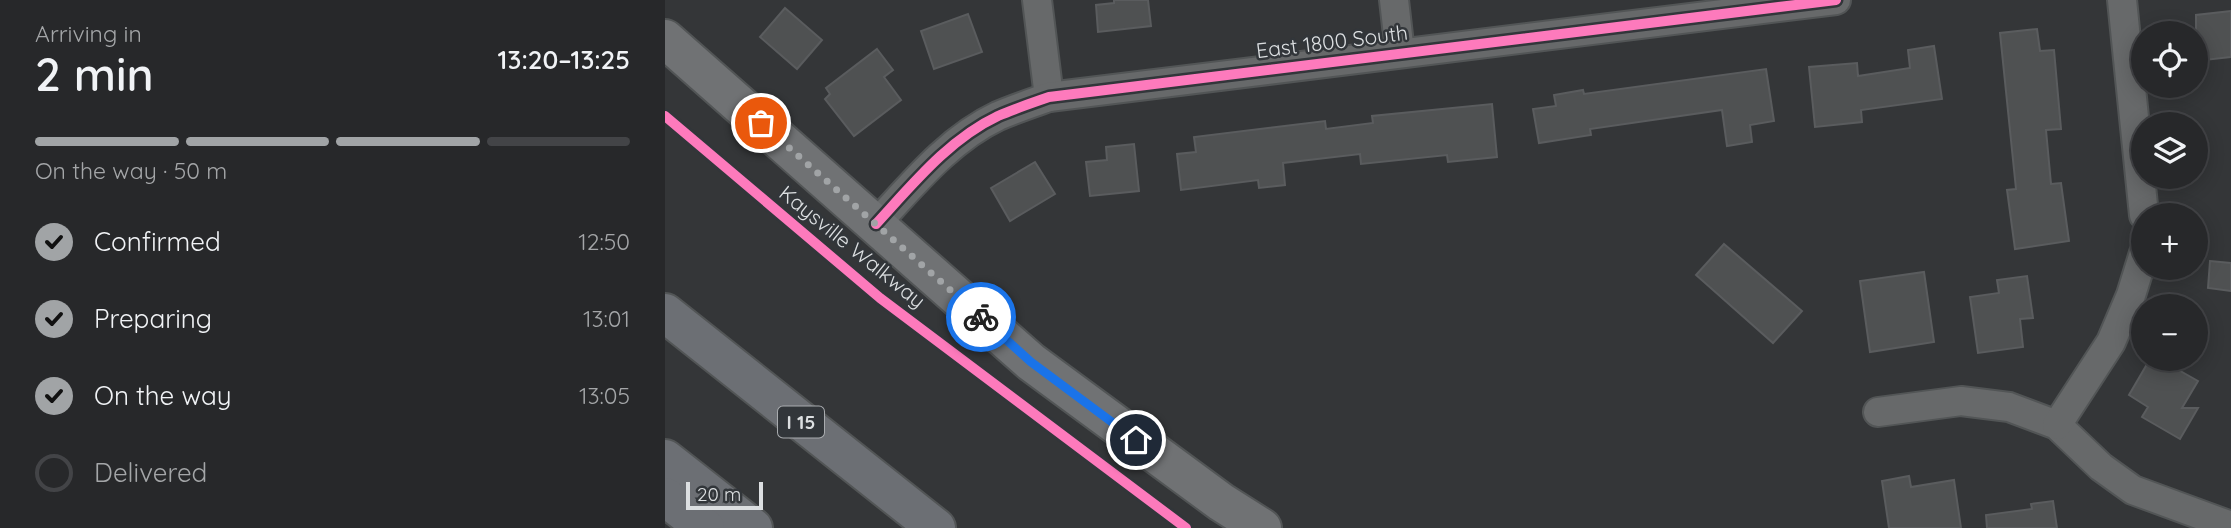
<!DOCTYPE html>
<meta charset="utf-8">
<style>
body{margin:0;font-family:Quicksand,sans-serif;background:#2f3032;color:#f1f3f6;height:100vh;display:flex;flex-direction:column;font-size:26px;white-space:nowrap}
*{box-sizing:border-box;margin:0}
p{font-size:23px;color:#a4a6a8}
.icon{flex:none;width:38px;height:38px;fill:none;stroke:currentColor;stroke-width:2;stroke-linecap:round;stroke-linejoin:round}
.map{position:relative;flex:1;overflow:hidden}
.sheet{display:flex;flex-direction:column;background:#27282a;width:665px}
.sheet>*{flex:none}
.fabs{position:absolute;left:1466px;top:21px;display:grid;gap:14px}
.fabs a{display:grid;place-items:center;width:77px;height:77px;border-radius:50%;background:#27282a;box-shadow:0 4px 18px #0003,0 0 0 2px #434447;font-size:35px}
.scale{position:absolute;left:21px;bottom:18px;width:77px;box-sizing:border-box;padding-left:7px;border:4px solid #dcdfe1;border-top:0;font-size:19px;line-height:24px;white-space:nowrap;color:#dcdfe1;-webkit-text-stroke:5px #32363a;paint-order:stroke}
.pin{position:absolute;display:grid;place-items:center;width:60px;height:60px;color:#fff;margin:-30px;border:4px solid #fff;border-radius:50%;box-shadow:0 2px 7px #0007}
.courier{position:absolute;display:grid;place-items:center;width:70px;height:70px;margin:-35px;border:5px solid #1a73e8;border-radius:50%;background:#fff;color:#222;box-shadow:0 2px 9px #0007}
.headline em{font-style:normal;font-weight:600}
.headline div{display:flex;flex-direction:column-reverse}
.headline{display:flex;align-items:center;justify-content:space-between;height:119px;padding:0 35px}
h1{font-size:46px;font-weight:600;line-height:52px}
.bar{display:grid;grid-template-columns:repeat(4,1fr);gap:10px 7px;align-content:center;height:84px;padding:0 35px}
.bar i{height:9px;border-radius:5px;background:#434447}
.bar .current{background:#a1a4a6}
.bar p{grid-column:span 4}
ol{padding:0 35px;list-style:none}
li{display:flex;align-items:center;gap:21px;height:77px}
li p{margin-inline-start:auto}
li .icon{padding:7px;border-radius:50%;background:#a1a4a6;color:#111;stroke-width:4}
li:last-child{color:#a4a6a8}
li i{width:38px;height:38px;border:4px solid #434447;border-radius:50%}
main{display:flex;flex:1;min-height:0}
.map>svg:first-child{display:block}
.building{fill:#4f5152;stroke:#5a5c5e;stroke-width:2}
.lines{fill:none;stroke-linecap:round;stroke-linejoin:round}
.street-casing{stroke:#525556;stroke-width:32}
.secondary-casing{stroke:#525556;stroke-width:42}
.highway-casing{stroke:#525556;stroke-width:42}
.street{stroke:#67696a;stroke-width:28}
.secondary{stroke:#707274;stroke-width:38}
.highway{stroke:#6c6f74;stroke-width:38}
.cycleway-casing{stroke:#32363a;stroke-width:15}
.cycleway{stroke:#fd7abc;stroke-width:10}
.done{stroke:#a1a4a6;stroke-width:7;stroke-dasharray:0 12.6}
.route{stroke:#1a73e8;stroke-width:9}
.labels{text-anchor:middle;stroke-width:5;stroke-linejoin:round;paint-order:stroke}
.shield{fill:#32363a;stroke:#a9acaf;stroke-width:2}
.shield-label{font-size:19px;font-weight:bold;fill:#dcdfe1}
.street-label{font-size:21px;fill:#dcdfe1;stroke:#32363a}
</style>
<main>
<section class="sheet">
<div class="headline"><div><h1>2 min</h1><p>Arriving in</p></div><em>13:20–13:25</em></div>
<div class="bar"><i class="current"></i><i class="current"></i><i class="current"></i><i></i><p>On the way · 50 m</p></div>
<ol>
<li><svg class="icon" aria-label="check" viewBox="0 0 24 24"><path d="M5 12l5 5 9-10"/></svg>Confirmed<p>12:50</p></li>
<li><svg class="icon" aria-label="check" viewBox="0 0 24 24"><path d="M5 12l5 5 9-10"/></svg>Preparing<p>13:01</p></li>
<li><svg class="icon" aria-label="check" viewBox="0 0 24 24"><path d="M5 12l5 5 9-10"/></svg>On the way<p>13:05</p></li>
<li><i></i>Delivered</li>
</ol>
</section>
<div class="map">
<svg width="1566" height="528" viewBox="0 0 1566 528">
<rect width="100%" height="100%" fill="#343638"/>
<g class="building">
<path d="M449,0H483L486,26L433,32L431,5L449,3Z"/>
<path d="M120,8L157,40L132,69L95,37Z"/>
<path d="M1566,11V57L1531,61V15Z"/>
<path d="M303,14L317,52L269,69L256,31Z"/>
<path d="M1372,29L1375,51L1389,50L1396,129L1381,130L1386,184L1396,183L1404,241L1350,249L1342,190L1351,189L1335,33Z"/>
<path d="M1269,46L1277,99L1196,110L1197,122L1150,127L1144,67L1192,63L1193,76L1245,68L1243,50Z"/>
<path d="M212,49L228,70L219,77L236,100L189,136L160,99L165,94L161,88Z"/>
<path d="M1101,69L1109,121L1085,125L1087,142L1062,146L1057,110L925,129L926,135L874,143L868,109L891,106L889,95L918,90L919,94Z"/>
<path d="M827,104L832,157L783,162L782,155L696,164L695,154L618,163L620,185L594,188L593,180L516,190L512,154L531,152L529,137L660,121L661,129L708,123L707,116Z"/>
<path d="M469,144L474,191L425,196L421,162L442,160L441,147Z"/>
<path d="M370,162L390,194L345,221L326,188Z"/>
<path d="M1059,244L1137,311L1108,343L1031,275Z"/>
<path d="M1545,261L1566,263V291L1543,288Z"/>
<path d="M1259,272L1269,342L1205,352L1195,281Z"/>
<path d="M1362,276L1368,318L1355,319L1358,347L1313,353L1305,297L1334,293L1332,280Z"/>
<path d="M1485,359H1494L1533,381L1517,408H1533L1515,439L1477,417L1483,407L1464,395Z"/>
<path d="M1244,476L1246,487L1289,480L1296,528H1224L1217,481Z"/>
<path d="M1388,501L1392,528H1322L1321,515L1367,509L1366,504Z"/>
</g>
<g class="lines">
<g class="street-casing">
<g id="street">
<path d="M372,0L384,97"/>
<path d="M729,0L735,53"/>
<path d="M1457,0L1479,215"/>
<path d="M211,224C247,185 284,139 333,116C349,109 367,103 384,97L1171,0"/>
<path d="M1213,412L1296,401L1344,407L1392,425L1436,467L1468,490L1566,526"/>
<path d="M1392,425L1446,342L1466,295L1479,253"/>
</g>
</g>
<g class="secondary-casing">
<path id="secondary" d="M0,39L366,362L556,502L597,528"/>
</g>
<g class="highway-casing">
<g id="highway">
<path d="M0,313L271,528"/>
<path d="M0,459L88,528"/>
<path d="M0,497L40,528"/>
</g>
</g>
<use href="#street" class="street"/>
<use href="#secondary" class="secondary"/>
<use href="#highway" class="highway"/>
<g class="cycleway-casing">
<g id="cycleway">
<path d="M0,116L215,298L521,528"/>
<path d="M211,224C247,185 284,139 333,116C349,109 367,103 384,97L1171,0"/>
</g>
</g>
<use href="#cycleway" class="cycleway"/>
</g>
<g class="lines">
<path class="done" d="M96,123L316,317"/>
<path class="route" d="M316,317L366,362L471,440"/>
</g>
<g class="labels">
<rect class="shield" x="113" y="406.5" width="46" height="31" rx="5"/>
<g class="shield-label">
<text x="136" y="429">I 15</text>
</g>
<g class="street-label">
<text transform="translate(667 42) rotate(-7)" y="7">East 1800 South</text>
<text transform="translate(187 247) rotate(39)" y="7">Kaysville Walkway</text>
</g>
</g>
</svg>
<div class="fabs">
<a><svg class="icon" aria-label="locate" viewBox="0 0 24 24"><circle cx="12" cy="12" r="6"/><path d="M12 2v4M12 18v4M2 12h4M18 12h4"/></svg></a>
<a><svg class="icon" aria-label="layers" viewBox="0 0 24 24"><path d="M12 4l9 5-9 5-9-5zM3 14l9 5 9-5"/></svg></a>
<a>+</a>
<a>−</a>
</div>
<div class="scale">20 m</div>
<div class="pin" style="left:96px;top:123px;background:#ea580c"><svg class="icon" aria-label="bag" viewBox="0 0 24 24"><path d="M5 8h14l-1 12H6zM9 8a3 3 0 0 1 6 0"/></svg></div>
<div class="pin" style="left:471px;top:440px;background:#1f2937"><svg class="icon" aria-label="home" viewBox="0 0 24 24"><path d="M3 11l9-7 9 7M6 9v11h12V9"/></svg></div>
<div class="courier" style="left:316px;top:317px"><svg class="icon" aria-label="bike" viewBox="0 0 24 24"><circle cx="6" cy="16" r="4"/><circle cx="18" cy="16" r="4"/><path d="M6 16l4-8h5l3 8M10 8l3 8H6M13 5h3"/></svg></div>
</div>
</main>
